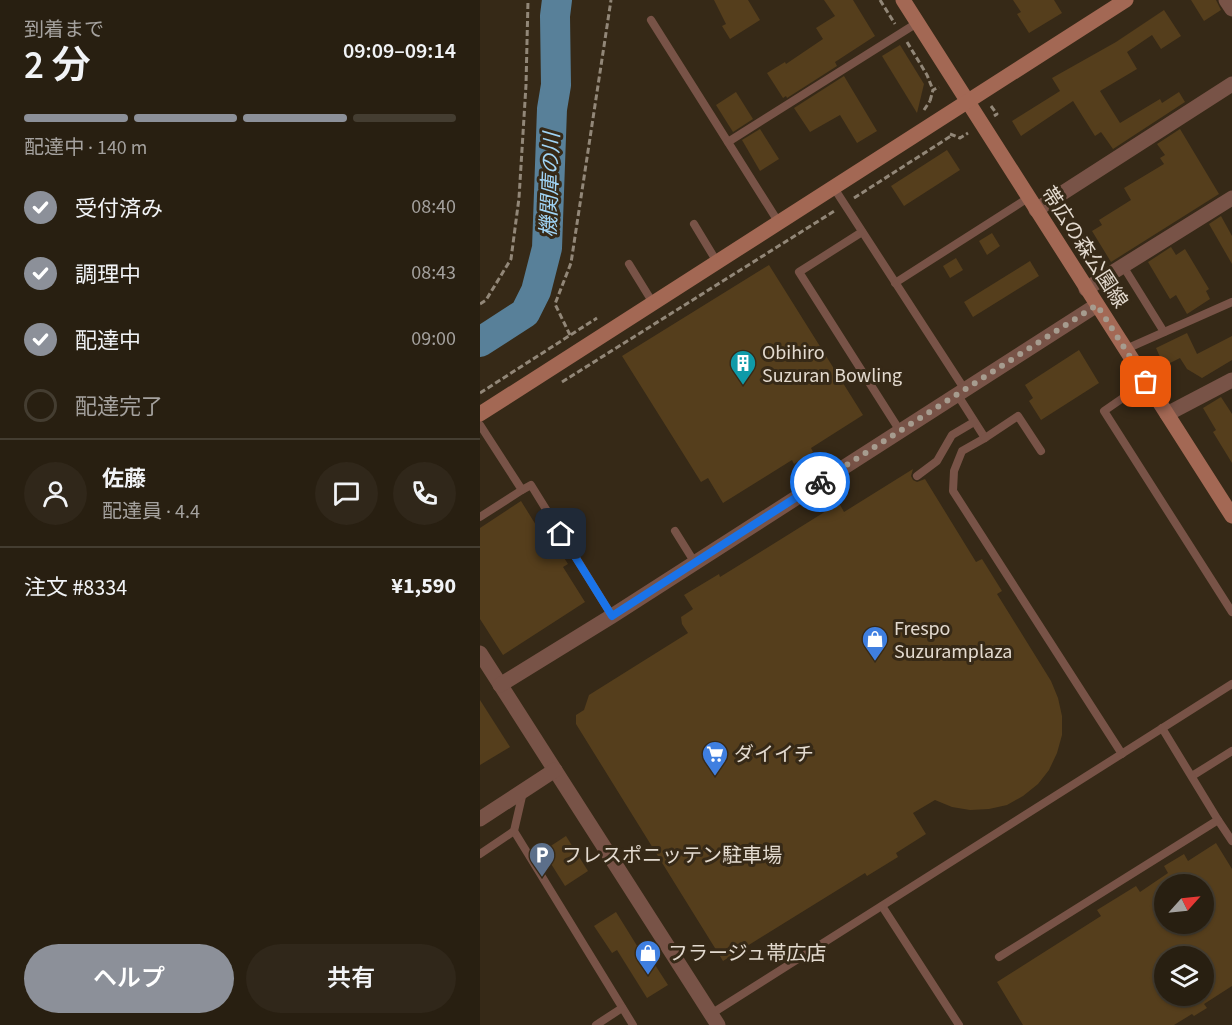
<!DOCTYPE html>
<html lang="ja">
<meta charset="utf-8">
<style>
body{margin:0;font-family:"Source Sans 3","Noto Sans JP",sans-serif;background:#30271a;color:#f1f3f6;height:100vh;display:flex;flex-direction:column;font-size:22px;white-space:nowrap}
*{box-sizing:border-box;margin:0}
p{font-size:20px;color:#a5a29f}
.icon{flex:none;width:33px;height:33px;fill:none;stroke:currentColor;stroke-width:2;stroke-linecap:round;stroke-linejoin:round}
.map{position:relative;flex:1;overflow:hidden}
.drawer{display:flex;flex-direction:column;background:#281f11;width:480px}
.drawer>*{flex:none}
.needle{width:39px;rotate:63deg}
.controls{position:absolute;left:674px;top:874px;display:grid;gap:12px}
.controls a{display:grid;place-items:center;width:60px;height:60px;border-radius:50%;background:#281f11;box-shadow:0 2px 4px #0004,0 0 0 2px #443d31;font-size:30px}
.pin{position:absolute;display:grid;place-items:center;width:51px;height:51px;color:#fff;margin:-26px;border-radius:12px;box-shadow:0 3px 9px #0006}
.courier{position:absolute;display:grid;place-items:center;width:60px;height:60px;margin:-30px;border:4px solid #1a73e8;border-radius:50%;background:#fff;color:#222;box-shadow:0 2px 8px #0007}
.headline em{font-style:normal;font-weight:600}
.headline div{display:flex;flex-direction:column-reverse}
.headline{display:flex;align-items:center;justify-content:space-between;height:102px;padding:0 24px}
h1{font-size:39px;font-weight:600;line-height:45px}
.bar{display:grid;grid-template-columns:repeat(4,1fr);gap:9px 6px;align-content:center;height:72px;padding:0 24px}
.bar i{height:8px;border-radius:4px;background:#443d31}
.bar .active{background:#8c9099}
.bar p{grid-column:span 4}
.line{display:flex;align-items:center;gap:15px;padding:0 24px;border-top:2px solid #443d31}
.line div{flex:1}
.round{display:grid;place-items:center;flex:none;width:63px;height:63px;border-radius:32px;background:#30271a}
ol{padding:0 24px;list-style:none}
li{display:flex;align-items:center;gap:18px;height:66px}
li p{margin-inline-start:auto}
li .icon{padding:6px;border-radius:50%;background:#8c9099;color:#fff;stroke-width:4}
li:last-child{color:#a5a29f}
li i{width:33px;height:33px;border:3px solid #443d31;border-radius:50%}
.cta{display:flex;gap:12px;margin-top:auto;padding:12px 24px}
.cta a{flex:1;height:69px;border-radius:36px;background:#8c9099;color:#fff;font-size:24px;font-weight:600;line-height:69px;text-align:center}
.cta a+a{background:#30271a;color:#f1f3f6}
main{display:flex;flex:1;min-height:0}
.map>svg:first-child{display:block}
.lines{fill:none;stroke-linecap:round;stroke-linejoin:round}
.river{stroke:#588099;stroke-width:30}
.building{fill:#553e1c;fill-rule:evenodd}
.path{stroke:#928778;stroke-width:3;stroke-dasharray:6 3;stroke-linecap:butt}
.lane{stroke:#785347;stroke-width:8}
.street{stroke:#785347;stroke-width:15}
.secondary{stroke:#a36854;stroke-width:15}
.done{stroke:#a69c8f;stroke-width:6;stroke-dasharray:0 10.8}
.route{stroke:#1a73e8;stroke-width:8}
.labels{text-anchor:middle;stroke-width:6;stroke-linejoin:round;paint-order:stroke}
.street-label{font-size:20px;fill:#e3dacf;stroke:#362917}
.poi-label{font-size:20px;fill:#e3dacf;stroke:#362917;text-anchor:start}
.water-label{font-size:21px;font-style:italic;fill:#a0d4f5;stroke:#362917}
</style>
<main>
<section class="drawer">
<div class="headline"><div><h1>2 分</h1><p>到着まで</p></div><em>09:09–09:14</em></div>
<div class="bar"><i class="active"></i><i class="active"></i><i class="active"></i><i></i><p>配達中 · 140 m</p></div>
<ol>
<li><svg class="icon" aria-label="check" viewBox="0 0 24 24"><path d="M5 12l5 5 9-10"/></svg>受付済み<p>08:40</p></li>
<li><svg class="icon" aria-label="check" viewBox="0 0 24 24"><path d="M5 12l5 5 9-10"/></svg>調理中<p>08:43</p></li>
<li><svg class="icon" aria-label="check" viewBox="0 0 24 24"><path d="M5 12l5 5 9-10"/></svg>配達中<p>09:00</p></li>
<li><i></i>配達完了</li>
</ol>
<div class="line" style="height:108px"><a class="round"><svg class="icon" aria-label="person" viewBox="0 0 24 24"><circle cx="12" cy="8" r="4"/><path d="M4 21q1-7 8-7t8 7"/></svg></a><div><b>佐藤</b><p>配達員 · 4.4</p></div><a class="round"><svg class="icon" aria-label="chat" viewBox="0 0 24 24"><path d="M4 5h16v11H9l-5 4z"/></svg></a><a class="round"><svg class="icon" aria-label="phone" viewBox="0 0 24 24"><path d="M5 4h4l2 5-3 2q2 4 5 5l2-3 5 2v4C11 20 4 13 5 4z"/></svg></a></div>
<div class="line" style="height:78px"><div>注文 #8334</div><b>¥1,590</b></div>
<div class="cta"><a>ヘルプ</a><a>共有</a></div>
</section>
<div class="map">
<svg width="752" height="1025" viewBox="0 0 752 1025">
<rect width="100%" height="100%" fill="#362917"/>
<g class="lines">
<path class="river" d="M0,342L45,313L56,291L67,248L72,109L76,85L75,16L77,0"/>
</g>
<g class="building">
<path d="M234,0H268L280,20L250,39L242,26L246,24Z"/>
<path d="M344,0H373L395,36L355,62L357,66L307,98L306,96L303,98L287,73L305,62L306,64L343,39L336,28L355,16Z"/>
<path d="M533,0H574L582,13L549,33L537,14L541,12Z"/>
<path d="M711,0H736L741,10L724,21Z"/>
<path d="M684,10L701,36L681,49L672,35L647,52L657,69L620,91L640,123L680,99L682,103L699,92L705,102L633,149L621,132L615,136L593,101L541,136L532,121L580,91L572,78L636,42Z"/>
<path d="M420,45L444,84L437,113L402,56Z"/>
<path d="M364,76L397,131L377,143L360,115L330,132L314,108Z"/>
<path d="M256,92L273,119L253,132L236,105Z"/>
<path d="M280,129L299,159L280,171L262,140Z"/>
<path d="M700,129L739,194L631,262L612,231L622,225L619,220L651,200L644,188L684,164L680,158L685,155L677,144Z"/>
<path d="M467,150L480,170L424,206L411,186Z"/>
<path d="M741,216L752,236V264L729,224Z"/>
<path d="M512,233L520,246L507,255L499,241Z"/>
<path d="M691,247L696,255L705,249L729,289L726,291L730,299L707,314L696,295L690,299L668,262Z"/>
<path d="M476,258L483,270L470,278L463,266Z"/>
<path d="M550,261L559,276L493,317L484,302Z"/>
<path d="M289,265L383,415L331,448L333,452L314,464L312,460L243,503L228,478L221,482L142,356Z"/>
<path d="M707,333L717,354L752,336V360L722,378L707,369L700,358L684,366L676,348Z"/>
<path d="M599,350L619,383L561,420L549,401L553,398L545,385Z"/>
<path d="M741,397L752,414V463L733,432L736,430L723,408Z"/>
<path d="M433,469L431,476L433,480L437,482L445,479L496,562L502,559L522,591L517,594L571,681L578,698L582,716V735L577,753L569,770L558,784L543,796L527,805L509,809L490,810L472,807L455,800L433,813L446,834L416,853L418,857L387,876L385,873L243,961L96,724V715L104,710L109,695L208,633L202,624L201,617L213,609L204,595L239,574L240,577L359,503L364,512Z"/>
<path d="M41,501L74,554L79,550L88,564L83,567L105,602L23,655L0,619V528Z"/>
<path d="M0,700L30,747L0,765Z"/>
<path d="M86,836L108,871L85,886L63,851Z"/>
<path d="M736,843L752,869V986L724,1004L727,1008L714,1016L712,1014L694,1025H543L517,982L621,916L617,910L656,886L660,892L688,873L684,866L704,854L708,861ZM684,885H723V924H684ZM684,957H723V1002L719,996H684Z"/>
<path d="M136,912L164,957L168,954L188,985L167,998L137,950L132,953L114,926Z"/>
</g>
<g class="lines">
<g class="path">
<path d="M400,0L415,24"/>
<path d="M427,42L447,75L453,90"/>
<path d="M450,101L453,90L459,87"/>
<path d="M511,106L517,114L514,116"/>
<path d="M444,110L450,101"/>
<path d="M470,134L480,138L488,133"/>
<path d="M374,198L471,136"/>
<path d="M0,304L6,300L31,259L39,198L46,85L48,0"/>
<path d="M90,335L75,304L91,263L131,0"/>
<path d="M82,382L356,210"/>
<path d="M0,393L117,318"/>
</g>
<g class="lane">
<path d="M171,20L299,223"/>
<path d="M248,142L437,23"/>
<path d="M354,188L485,390"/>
<path d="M214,224L237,262"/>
<path d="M382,232L319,272L420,431"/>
<path d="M149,264L173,303"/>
<path d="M643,266L684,332"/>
<path d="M415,283L548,198"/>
<path d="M646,349L752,302"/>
<path d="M666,382L624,411L752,612"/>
<path d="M477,394L505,438L482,451L474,471L473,491L642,754"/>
<path d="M0,425L42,490L0,517"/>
<path d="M505,438L538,416L561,451"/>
<path d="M437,476L457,461L472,435L494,422"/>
<path d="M42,490L51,485L132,616"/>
<path d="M195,531L215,563"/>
<path d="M712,776L752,751"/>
<path d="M43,792L34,831L153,1025"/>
<path d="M738,820L752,841"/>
<path d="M0,854L34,831"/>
<path d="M402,906L479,1025"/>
<path d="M519,957L738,820L682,728"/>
<path d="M231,1014L752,684"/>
<path d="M116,1025L142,1008"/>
</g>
<g class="street">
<path d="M746,0L752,9"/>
<path d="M556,210L752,84"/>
<path d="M606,289L752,198"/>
<path d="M687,414L752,380"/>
<path d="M0,653L238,1025"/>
<path d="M20,685L132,616L617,305"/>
<path d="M0,819L75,770"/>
</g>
<g class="secondary">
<path d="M423,0L752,516"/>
<path d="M0,414L646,0"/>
</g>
</g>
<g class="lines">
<path class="done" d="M340,482L617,305L666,382"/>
<path class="route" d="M81,534L132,616L340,482"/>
</g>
<defs>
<g id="building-pin" transform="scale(1.35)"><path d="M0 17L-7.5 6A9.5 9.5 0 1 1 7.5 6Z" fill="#0f9aa8" stroke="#362917"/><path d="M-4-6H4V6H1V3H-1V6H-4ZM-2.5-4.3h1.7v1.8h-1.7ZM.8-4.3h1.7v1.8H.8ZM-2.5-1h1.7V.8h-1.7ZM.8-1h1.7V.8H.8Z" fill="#fff"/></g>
<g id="shop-pin" transform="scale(1.35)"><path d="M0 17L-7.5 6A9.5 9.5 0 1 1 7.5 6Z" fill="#3f7fe0" stroke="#362917"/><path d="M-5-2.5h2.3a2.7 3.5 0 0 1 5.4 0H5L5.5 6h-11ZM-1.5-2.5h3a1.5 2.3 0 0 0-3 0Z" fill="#fff"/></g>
<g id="supermarket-pin" transform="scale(1.35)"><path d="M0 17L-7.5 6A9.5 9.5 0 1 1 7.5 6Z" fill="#3f7fe0" stroke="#362917"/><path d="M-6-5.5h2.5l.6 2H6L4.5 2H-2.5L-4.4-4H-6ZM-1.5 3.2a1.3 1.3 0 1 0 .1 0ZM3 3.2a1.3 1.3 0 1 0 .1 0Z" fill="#fff"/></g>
<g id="parking-pin" transform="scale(1.35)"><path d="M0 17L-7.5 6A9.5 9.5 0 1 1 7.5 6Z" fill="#5c6f8a" stroke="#362917"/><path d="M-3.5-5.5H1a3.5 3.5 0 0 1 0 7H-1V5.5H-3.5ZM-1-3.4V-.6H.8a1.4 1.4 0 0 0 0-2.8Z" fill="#fff"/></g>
</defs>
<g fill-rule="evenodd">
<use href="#building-pin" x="263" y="363"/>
<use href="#shop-pin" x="395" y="639"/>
<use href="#supermarket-pin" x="235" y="754"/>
<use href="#parking-pin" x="62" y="855"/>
<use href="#shop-pin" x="168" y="953"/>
</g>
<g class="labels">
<g class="street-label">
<text transform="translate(605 247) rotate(57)" y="7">帯広の森公園線</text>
</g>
<g class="poi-label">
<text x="282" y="359">Obihiro<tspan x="282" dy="23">Suzuran Bowling</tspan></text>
<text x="414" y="635">Frespo<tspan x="414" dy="23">Suzuramplaza</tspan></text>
<text x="254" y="761">ダイイチ</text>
<text x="82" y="862">フレスポニッテン駐車場</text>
<text x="188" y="960">フラージュ帯広店</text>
</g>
<g class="water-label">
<text transform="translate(70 185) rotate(-88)" y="7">機関庫の川</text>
</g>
</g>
</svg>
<div class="controls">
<a><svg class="needle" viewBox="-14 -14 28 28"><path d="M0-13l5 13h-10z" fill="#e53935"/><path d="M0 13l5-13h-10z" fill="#a5a29f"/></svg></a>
<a><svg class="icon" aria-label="layers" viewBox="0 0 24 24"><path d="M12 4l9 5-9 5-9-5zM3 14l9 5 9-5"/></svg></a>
</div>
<div class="pin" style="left:666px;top:382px;background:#ea580c"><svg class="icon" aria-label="bag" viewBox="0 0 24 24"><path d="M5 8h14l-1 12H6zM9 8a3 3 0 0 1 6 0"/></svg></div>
<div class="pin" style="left:81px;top:534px;background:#1f2937"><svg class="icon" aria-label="home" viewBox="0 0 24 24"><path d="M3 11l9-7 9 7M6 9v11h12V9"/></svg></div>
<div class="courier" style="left:340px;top:482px"><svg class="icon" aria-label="bike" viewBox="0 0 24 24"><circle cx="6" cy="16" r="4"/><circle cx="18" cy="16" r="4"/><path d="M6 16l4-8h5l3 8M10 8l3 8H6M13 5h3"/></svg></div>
</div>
</main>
